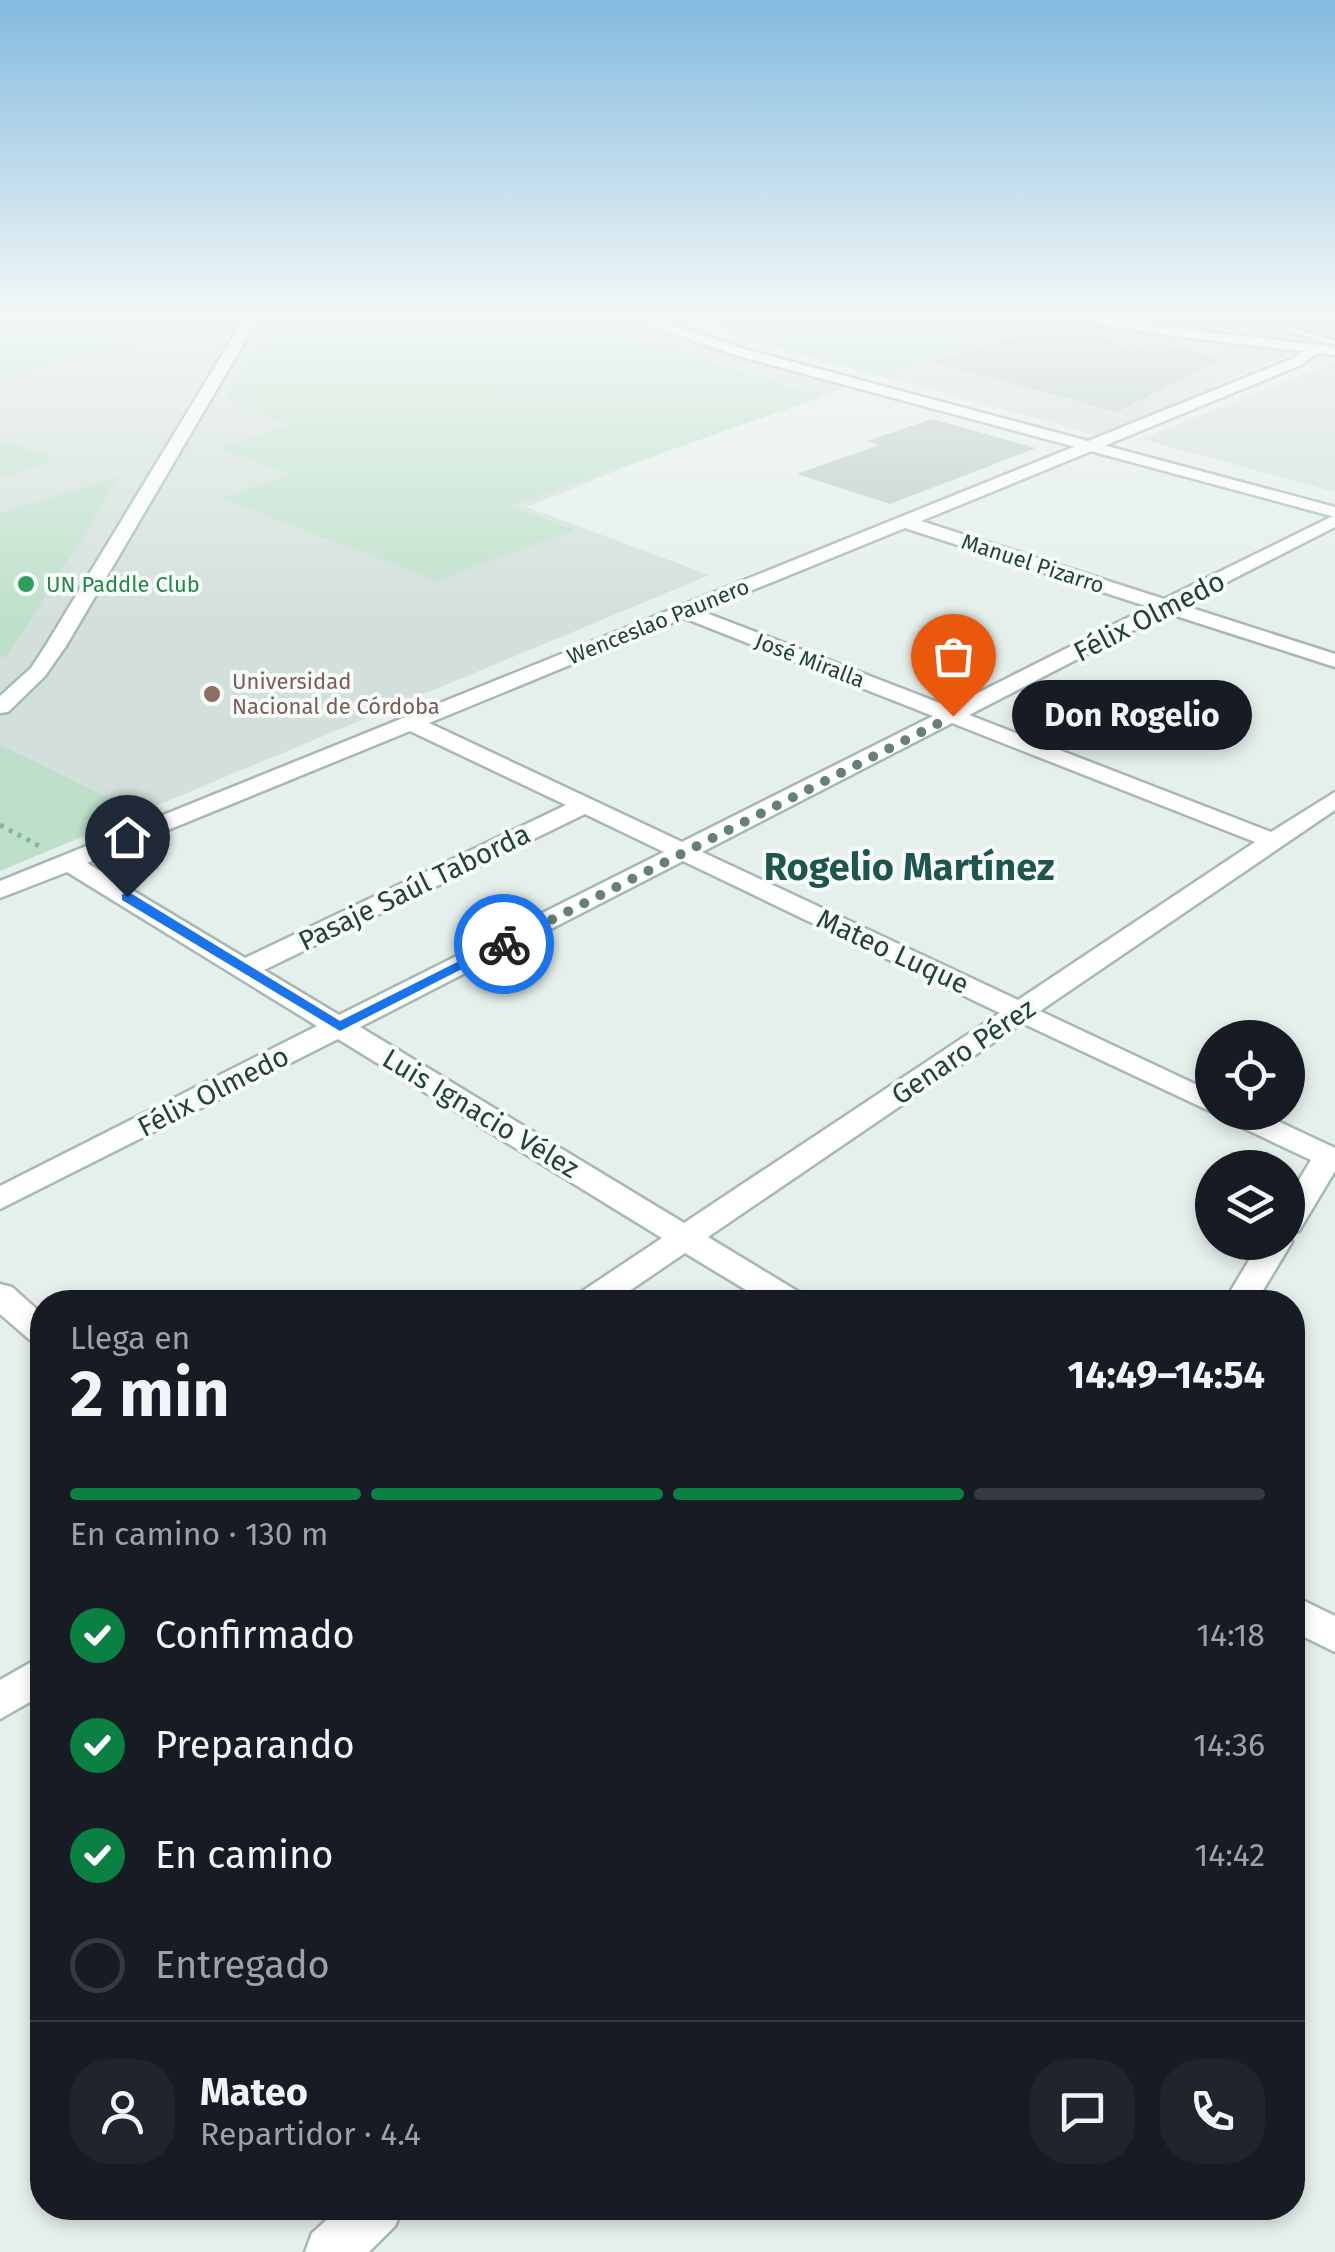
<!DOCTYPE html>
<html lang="es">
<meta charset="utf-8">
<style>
body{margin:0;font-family:"Fira Sans",sans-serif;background:#20242c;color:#f1f3f6;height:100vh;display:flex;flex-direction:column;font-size:38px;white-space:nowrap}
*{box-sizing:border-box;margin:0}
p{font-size:32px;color:#9ea1a6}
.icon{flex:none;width:55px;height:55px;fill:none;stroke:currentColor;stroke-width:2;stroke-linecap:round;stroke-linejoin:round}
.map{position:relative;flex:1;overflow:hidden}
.panel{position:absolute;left:30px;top:1290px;width:1275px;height:930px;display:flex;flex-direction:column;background:#171b24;border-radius:40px;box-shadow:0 5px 15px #0003}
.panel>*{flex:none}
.controls{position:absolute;left:1195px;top:1020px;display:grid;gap:20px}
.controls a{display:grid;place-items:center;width:110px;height:110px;border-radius:50%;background:#171b24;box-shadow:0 5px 15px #0003;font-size:50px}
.pin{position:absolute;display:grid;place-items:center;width:85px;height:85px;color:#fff;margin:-102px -42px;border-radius:50% 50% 50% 0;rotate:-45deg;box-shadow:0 0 10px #0007}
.pin .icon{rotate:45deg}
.courier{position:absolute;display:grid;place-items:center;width:100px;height:100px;margin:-50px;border:8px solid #1a73e8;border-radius:50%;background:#fff;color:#222;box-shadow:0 2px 12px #0007}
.bubble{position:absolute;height:70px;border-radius:35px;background:#171b24;box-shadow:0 5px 15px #0003;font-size:32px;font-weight:700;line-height:70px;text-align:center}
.overview em{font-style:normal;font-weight:700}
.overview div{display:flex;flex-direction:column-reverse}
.overview{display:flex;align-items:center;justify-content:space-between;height:170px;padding:0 40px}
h1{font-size:65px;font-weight:700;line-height:75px}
.bar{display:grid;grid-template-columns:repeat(4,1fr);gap:15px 10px;align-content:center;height:120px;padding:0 40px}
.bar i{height:12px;border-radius:8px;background:#363941}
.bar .active{background:#0b8043}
.bar p{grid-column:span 4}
.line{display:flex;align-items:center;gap:25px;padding:0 40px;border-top:2px solid #363941}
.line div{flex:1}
.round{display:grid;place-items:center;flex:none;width:105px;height:105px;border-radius:40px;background:#20242c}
ol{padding:0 40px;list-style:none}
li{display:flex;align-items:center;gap:30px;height:110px}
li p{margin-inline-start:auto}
li .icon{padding:10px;border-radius:50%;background:#0b8043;color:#fff;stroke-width:4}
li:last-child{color:#9ea1a6}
li i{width:55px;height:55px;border:5px solid #363941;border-radius:50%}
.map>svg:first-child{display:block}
.built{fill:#d3dfdb}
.green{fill:#bee0ca}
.building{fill:#bacac5}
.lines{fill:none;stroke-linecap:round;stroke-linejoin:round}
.lane-casing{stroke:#a7b8b3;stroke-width:5}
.street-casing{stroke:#a7b8b3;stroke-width:5}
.secondary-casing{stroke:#a3bbb5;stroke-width:5}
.path-far1{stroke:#84b3a9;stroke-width:2.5;stroke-dasharray:2.5 4;stroke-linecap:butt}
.path{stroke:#84b3a9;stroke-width:5;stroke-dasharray:4 6;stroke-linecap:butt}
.lane{fill:#fff;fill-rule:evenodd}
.street{fill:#fff;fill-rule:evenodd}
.secondary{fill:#fff;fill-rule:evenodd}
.route{fill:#1a73e8}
.done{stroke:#677f7a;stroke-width:10;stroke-dasharray:0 18}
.leisure-dot{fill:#2e9e5b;stroke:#f6fbf9;stroke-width:4}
.education-dot{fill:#8d6e63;stroke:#f6fbf9;stroke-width:4}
.labels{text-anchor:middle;stroke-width:8;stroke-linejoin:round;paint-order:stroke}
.far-street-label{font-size:22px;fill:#23423d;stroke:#f6fbf9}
.far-leisure-label{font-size:22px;fill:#27864d;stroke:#f6fbf9;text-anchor:start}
.far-education-label{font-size:22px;fill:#785e54;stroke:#f6fbf9;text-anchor:start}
.street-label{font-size:28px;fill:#23423d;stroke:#f6fbf9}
.district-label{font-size:38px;font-weight:bold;fill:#1e554d;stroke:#f6fbf9}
</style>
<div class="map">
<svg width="1335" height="2252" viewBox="0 0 1335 2252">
<rect width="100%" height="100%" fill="#e5efeb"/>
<g class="built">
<path d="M0,309H598L709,346L854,385L648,458L527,507L709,575L0,871Z"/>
<path d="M1068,318L1178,335L1297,351L1101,436L880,376Z"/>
<path d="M1335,362V492L1142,439Z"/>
</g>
<g class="green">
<path d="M96,309H115L190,331L0,379V331Z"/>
<path d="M402,309H546L821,397L510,506L574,530L437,581L221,498L290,475L219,448L290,426L226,399L261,339Z"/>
<path d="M727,309H1008L1068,318L880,376L749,340L705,318Z"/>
<path d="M1070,309H1335V344L1100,314Z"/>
<path d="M0,440L58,459L0,478Z"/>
<path d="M120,477L8,655L0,658V513Z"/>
<path d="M0,746L11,750L139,813L0,871Z"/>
</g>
<g class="building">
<path d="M1045,328L1109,339L1136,353L1151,341L1222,359L1117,412L934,362Z"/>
<path d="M932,419L1036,448L890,504L797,474L879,445L867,441Z"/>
</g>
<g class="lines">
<g class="lane-casing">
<g id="lane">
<path d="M1149,309H1155L1136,328H1132V326Z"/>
<path d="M1218,309H1227L1335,341V345Z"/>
</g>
</g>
<g class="street-casing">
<g id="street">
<path d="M1311,346L1323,349L1301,365L921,521L1164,599L1335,515V527L1182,605L1335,654V667L1167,613L969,715L1271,832L1335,792V810L1040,1011L1212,1092V1112L1022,1023L708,1237L802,1294L806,1302H766L685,1253L613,1302H574L578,1294L662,1238L338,1039L0,1209V1186L317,1026L67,872L0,898V881L1291,359ZM905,528L1149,607L950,707L701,611ZM684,618L933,716L682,842L429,723ZM952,723L1255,842L1018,1000L702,852ZM410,731L566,805L245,958L87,863ZM585,814L664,852L339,1015L264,970ZM683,861L1000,1013L684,1223L360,1027Z"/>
<path d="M1218,1112H1258L1335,1148V1171L1299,1231L1288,1234V1198L1311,1160L1222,1118Z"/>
<path d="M1288,1235L1292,1242L1256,1302H1224L1260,1242H1288Z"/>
<path d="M0,1284L12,1287L42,1314V1344L30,1340L0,1314Z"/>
<path d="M1292,1595L1335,1616V1652L1292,1631Z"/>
<path d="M42,1656V1695L0,1719V1680Z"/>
<path d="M340,2208H403L395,2226L369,2252H305L312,2233Z"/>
</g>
</g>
<g class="secondary-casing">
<g id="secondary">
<path d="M250,309H264L66,646L45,676L8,712L0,713V696L31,668L46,645Z"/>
<path d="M601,309H620L748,350L1335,507V517L738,356Z"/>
<path d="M1025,309H1053L1173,328L1335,347V355L1173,336L1031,313Z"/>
</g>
</g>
<path class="path-far1" d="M759,336L792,326"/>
<path class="path" d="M0,825L43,848"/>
<use href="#lane" class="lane"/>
<use href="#street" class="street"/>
<use href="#secondary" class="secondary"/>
</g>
<linearGradient id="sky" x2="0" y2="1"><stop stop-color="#83bae0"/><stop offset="0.5" stop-color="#f3f8f6"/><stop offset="1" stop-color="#f3f8f6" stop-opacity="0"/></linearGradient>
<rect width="1335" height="624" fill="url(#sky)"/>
<path class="route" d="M122,894H132L340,1021L499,941L511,944L340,1031L122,900Z"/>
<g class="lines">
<path class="done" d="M504,944L953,716"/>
</g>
<circle class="leisure-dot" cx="26" cy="584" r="10"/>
<circle class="education-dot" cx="212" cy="694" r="10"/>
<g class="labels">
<g class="far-street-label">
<text transform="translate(1033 563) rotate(18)" y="8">Manuel Pizarro</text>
<text transform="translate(658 621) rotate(-22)" y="8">Wenceslao Paunero</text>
<text transform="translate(810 660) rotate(21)" y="8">José Miralla</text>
</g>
<g class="far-leisure-label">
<text x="46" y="592">UN Paddle Club</text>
</g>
<g class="far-education-label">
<text x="232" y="689">Universidad<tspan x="232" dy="25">Nacional de Córdoba</tspan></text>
</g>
<g class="street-label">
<text transform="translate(1149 616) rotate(-27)" y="10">Félix Olmedo</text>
<text transform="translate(414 887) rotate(-26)" y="10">Pasaje Saúl Taborda</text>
<text transform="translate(893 951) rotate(25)" y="10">Mateo Luque</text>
<text transform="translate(963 1051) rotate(-34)" y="10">Genaro Pérez</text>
<text transform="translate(213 1091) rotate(-27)" y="10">Félix Olmedo</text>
<text transform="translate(481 1113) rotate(31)" y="10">Luis Ignacio Vélez</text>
</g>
<g class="district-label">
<text x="909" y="880">Rogelio Martínez</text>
</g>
</g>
</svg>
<div class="controls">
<a><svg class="icon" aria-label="locate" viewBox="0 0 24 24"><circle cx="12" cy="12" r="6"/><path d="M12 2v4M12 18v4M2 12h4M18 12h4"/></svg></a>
<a><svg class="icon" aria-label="layers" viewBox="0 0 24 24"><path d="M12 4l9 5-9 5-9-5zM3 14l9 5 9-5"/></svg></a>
</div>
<div class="pin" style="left:953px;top:716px;background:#ea580c"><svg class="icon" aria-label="bag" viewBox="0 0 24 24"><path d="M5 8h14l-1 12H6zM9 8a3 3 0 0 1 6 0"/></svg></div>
<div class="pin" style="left:127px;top:897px;background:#1f2937"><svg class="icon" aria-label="home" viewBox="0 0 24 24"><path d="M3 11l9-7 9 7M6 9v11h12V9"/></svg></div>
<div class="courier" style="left:504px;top:944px"><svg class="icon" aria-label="bike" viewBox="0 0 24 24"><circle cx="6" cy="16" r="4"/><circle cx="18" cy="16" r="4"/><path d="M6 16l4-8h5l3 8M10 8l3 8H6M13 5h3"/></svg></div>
<div class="bubble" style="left:1012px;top:680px;width:240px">Don Rogelio</div>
<section class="panel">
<div class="overview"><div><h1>2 min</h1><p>Llega en</p></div><em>14:49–14:54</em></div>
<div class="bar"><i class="active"></i><i class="active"></i><i class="active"></i><i></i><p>En camino · 130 m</p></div>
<ol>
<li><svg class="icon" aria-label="check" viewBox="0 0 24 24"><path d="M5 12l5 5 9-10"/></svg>Confirmado<p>14:18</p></li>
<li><svg class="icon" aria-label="check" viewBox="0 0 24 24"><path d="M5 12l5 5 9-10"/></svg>Preparando<p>14:36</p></li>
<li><svg class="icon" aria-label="check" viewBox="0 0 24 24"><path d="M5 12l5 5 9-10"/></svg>En camino<p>14:42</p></li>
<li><i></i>Entregado</li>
</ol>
<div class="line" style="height:180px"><a class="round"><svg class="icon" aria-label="person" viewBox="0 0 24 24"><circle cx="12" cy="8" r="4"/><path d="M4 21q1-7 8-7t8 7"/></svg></a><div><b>Mateo</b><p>Repartidor · 4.4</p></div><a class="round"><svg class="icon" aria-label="chat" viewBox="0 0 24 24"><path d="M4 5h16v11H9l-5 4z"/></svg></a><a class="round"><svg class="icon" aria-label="phone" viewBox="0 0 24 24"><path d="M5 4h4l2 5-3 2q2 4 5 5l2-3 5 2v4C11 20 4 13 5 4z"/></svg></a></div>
</section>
</div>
